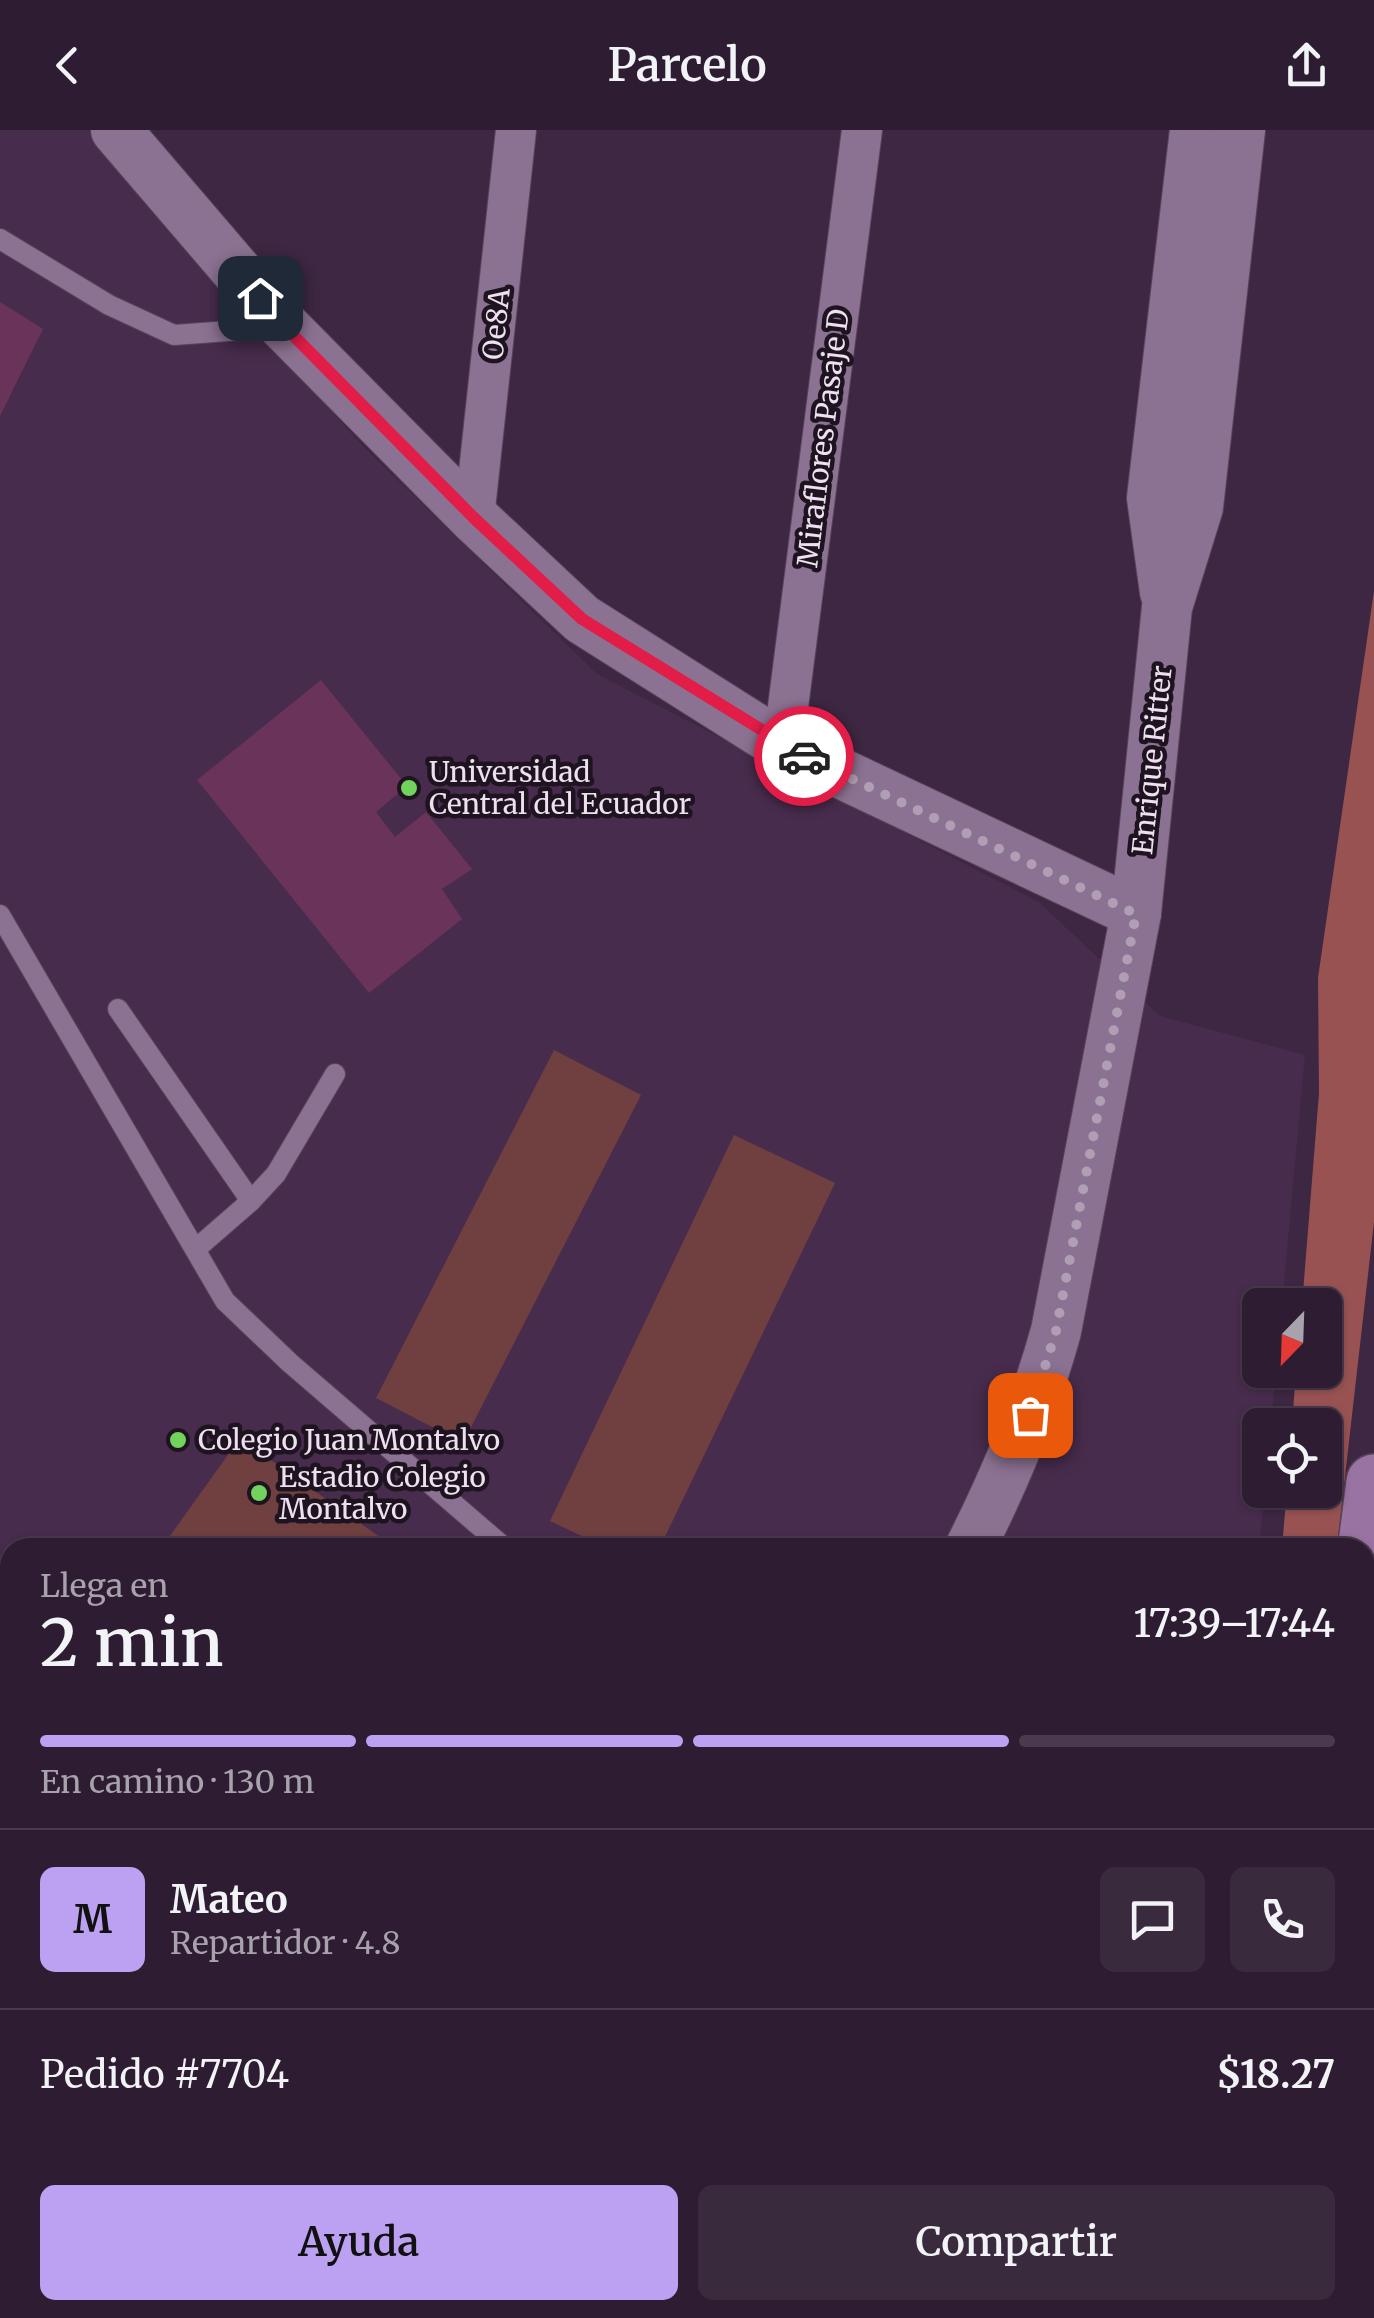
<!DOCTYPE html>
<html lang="es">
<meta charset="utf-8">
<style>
body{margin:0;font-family:Merriweather,serif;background:#3a2a3e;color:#f1f3f6;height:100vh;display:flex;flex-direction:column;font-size:38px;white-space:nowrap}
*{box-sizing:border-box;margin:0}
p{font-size:32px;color:#a7a2ac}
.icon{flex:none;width:55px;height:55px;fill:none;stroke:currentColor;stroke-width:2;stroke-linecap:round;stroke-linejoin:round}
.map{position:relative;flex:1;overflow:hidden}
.drawer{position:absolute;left:0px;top:1408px;width:1375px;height:782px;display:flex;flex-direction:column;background:#2e1d32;border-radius:30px 30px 0 0;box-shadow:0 2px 8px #0004,0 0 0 2px #493b4d}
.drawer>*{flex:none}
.needle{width:65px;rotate:203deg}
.fabs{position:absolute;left:1242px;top:1158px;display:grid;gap:20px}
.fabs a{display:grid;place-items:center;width:100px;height:100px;border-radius:15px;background:#2e1d32;box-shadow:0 2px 8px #0004,0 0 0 2px #493b4d;font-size:50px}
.pin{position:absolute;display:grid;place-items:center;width:85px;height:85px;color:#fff;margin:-42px;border-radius:20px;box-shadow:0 5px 15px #0006}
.courier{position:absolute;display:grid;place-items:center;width:100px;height:100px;margin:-50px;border:8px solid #e11d48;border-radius:50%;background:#fff;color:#222;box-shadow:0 2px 12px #0007}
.overview em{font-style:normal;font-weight:600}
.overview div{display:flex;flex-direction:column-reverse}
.overview{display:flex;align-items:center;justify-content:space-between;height:170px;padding:0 40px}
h1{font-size:65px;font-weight:600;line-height:75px}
.bar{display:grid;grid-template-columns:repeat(4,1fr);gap:15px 10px;align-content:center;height:120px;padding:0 40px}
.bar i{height:12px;border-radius:8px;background:#493b4d}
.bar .active{background:#bca0f2}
.bar p{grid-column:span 4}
.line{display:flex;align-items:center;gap:25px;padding:0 40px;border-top:2px solid #493b4d}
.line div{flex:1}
.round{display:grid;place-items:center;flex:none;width:105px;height:105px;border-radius:15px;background:#3a2a3e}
.primary-button{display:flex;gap:20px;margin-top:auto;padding:20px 40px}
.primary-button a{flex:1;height:115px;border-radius:15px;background:#bca0f2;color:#111;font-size:40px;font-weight:600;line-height:115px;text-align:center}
.primary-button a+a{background:#3a2a3e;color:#f1f3f6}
header{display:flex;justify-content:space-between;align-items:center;height:130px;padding:0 40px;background:#2e1d32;font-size:45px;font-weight:600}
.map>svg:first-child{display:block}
.built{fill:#482c4d}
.green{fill:#703f3f}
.forest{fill:#985252}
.building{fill:#6a3359}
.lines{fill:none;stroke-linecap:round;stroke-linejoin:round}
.minor-tunnel{stroke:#58435c;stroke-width:40;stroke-dasharray:40 20;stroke-linecap:butt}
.service-casing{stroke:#59445c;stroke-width:22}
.minor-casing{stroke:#59445c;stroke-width:42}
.tertiary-casing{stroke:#59445c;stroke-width:52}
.primary-casing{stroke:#59445c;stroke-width:58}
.service{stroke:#8c7292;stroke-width:20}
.minor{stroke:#8c7292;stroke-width:40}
.tertiary{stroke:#8c7292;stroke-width:50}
.primary{stroke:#9973a1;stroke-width:55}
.done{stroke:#b09fb4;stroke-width:10;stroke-dasharray:0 18}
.route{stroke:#e11d48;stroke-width:12}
.poi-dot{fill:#71d25e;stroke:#1e1420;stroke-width:4}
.labels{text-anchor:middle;stroke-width:9;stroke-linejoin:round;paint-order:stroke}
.street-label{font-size:28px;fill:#eedff1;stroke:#1e1420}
.poi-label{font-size:28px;fill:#eedff1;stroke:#1e1420;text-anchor:start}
</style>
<header><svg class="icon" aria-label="back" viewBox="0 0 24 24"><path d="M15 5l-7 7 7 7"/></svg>Parcelo<svg class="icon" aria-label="share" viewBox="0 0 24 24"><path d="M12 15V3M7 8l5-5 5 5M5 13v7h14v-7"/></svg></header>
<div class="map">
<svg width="1374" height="2188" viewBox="0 0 1374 2188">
<rect width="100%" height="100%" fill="#3d2742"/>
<path class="built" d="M0,0H101L145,74L362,315L597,544L1039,772L1160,886L1305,925L1282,1175H1260V1240H1276L1271,1295H1260V1360H1265L1259,1417L10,1418V1865L0,1857Z"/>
<g class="green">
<path d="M554,920L641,965L463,1313L376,1268Z"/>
<path d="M734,1005L835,1053L660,1417H605L550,1391Z"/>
<path d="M240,1308L394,1417H162Z"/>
<path d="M10,1629V1798L0,1791V1643Z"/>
</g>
<path class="forest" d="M1374,461V1092L1337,1417H1282L1287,1360H1325V1295H1292L1296,1240H1325V1175H1302L1319,963L1318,848Z"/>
<g class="building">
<path d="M0,172L43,199L0,286Z"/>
<path d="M321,550L407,656L376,682L395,707L426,682L472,739L442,759L462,789L369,863L197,650Z"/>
</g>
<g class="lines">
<path class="minor-tunnel" d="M1365,1863H1374"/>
<g class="service-casing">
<g id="service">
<path d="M0,109L109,175L174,205L282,197"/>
<path d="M0,785L225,1171L290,1233L505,1418"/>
<path d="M118,879L251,1071"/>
<path d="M197,1118L251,1071L276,1044L335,944"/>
</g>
</g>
<g class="minor-casing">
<g id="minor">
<path d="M474,388L516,0"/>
<path d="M783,616L862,0"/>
<path d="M0,1956L10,1964"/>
<path d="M284,2180L294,2188"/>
<path d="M165,2188L171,2180"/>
</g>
</g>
<g class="tertiary-casing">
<g id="tertiary">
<path d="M116,0L284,196L474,388L582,489L783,616L1136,783"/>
<path d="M1165,462L1152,368L1195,0"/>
<path d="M970,1418C1006,1347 1035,1277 1056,1201L1136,783L1167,477L1198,377L1240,0"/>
<path d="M556,2188L561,2180"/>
</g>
</g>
<g class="primary-casing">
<g id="primary">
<path d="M1365,1422L1374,1352"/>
<path d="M1365,2119L1374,2054"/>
<path d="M1277,2188L1278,2180"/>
<path d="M1355,2188L1357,2180"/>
</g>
</g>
<use href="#service" class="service"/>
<use href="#minor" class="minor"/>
<use href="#tertiary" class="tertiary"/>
<use href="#primary" class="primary"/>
</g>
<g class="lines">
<path class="done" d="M804,626L1136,784L1056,1201L1030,1285"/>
<path class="route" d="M260,168L284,196L474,388L582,489L804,626"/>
</g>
<g class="poi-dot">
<circle cx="409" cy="658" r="10"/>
<circle cx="178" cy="1310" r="10"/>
<circle cx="259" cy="1363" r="10"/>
</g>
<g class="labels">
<g class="street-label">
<text transform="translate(496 194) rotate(-84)" y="10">Oe8A</text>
<text transform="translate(823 308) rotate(-83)" y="10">Miraflores Pasaje D</text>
<text transform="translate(1152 630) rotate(-84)" y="10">Enrique Ritter</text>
</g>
<g class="poi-label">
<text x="429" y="652">Universidad<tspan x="429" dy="32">Central del Ecuador</tspan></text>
<text x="198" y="1320">Colegio Juan Montalvo</text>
<text x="279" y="1357">Estadio Colegio<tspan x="279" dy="32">Montalvo</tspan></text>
</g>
</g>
</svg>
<div class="fabs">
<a><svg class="needle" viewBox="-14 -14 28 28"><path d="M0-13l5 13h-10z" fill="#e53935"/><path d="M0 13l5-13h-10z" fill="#a7a2ac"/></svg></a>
<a><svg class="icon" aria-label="locate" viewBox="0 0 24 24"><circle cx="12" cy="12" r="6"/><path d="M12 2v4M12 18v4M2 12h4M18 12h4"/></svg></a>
</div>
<div class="pin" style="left:1030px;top:1285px;background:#ea580c"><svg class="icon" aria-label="bag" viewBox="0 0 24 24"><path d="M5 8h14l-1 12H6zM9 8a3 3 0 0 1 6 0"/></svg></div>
<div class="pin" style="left:260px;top:168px;background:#1f2937"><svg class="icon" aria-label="home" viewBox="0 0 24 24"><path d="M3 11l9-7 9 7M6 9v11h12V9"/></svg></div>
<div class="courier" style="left:804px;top:626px"><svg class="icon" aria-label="car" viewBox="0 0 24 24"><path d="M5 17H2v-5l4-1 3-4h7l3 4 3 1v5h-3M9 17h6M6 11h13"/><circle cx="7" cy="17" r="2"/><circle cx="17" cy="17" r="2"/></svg></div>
<section class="drawer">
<div class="overview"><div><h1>2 min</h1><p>Llega en</p></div><em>17:39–17:44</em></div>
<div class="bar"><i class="active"></i><i class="active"></i><i class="active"></i><i></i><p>En camino · 130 m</p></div>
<div class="line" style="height:180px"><b class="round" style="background:#bca0f2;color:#111">M</b><div><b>Mateo</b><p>Repartidor · 4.8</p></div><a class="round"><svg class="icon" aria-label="chat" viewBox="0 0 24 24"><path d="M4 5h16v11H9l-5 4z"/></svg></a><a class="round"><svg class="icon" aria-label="phone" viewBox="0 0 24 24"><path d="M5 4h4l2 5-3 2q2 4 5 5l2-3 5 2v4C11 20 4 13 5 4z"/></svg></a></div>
<div class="line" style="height:130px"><div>Pedido #7704</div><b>$18.27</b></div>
<div class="primary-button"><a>Ayuda</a><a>Compartir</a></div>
</section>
</div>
